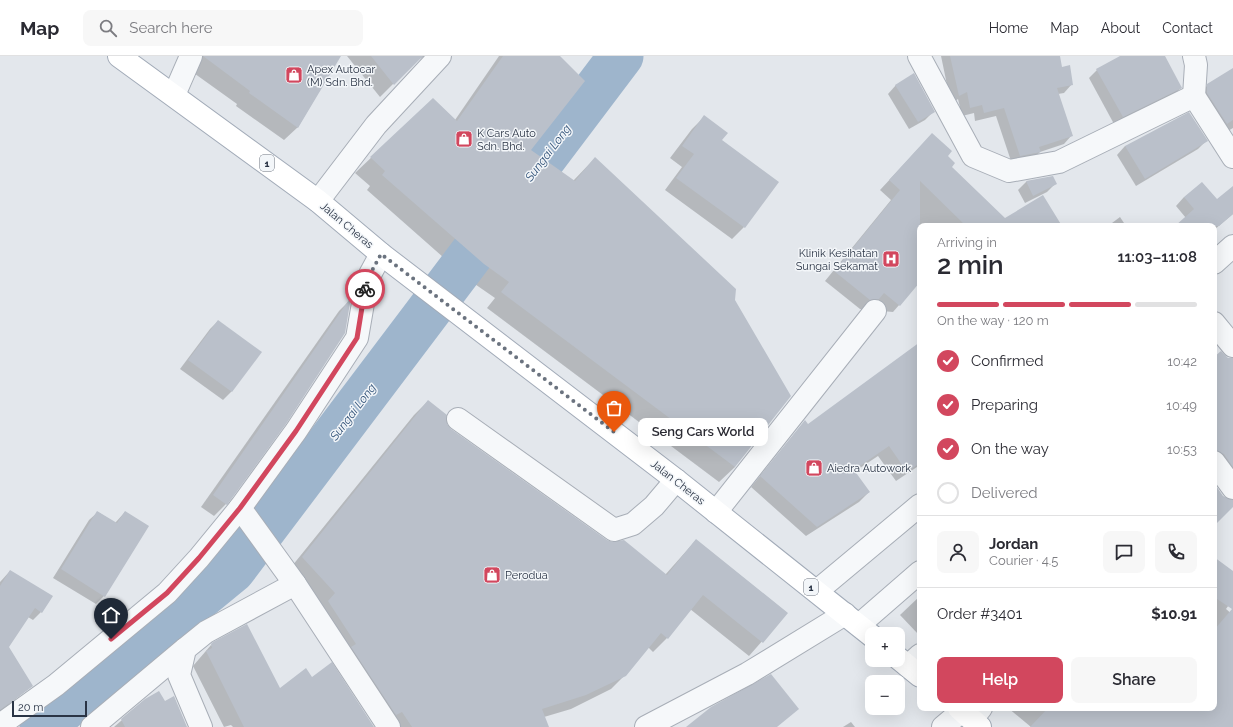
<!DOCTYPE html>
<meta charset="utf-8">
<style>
body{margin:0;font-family:Raleway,sans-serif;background:#f7f7f7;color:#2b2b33;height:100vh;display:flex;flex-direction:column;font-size:15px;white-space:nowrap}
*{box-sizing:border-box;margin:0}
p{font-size:13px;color:#7c7c81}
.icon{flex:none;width:22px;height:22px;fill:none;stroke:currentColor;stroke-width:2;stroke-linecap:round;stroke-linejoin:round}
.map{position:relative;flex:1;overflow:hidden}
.panel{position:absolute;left:917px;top:167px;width:300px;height:488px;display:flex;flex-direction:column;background:#fff;border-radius:8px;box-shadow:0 4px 16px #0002}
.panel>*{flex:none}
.buttons{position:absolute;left:865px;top:571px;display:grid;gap:8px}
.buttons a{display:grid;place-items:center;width:40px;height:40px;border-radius:8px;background:#fff;box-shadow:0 4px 16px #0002;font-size:20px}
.scale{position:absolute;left:12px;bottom:10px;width:75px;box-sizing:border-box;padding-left:4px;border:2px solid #2a3445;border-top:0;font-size:11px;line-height:14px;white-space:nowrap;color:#2a3445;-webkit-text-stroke:3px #f3f6f9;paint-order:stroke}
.pin{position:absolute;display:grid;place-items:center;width:34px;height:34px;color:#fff;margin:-41px -17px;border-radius:50% 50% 50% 0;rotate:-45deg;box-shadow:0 0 4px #0007}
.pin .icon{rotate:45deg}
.courier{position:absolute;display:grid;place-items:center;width:40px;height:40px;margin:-20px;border:3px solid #d2475e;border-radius:50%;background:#fff;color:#222;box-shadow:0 1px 5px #0007}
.bubble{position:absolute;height:28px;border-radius:8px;background:#fff;box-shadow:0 4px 16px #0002;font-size:13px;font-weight:600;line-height:28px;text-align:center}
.head em{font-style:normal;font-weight:600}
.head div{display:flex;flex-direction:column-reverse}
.head{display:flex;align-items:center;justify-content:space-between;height:68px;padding:0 20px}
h1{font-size:26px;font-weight:600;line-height:30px}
.bar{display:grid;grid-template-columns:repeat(4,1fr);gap:6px 4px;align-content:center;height:48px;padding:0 20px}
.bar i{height:5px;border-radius:3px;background:#e1e1e2}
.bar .active{background:#d2475e}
.bar p{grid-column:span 4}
.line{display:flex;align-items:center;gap:10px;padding:0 20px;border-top:1px solid #e1e1e2}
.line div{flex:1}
.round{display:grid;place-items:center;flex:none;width:42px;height:42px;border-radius:8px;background:#f7f7f7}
ol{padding:0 20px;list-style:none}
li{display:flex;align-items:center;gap:12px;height:44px}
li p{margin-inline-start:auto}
li .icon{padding:4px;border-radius:50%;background:#d2475e;color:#fff;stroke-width:4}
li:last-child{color:#7c7c81}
li i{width:22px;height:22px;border:2px solid #e1e1e2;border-radius:50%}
.button{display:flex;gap:8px;margin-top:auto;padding:8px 20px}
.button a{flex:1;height:46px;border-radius:8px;background:#d2475e;color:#fff;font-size:16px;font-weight:600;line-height:46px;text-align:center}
.button a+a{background:#f7f7f7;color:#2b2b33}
header{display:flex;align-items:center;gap:24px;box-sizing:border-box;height:56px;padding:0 20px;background:#fff;border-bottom:1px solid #e1e1e2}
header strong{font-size:19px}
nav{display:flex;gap:22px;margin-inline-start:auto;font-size:14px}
.search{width:280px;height:36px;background:#f7f7f7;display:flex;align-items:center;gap:10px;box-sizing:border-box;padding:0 14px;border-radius:8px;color:#7c7c81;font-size:15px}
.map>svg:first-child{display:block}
.shadow{fill:#0003}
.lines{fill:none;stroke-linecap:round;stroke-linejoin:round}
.river{stroke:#9eb5cc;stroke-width:45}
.building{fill:#bac0ca}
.minor-casing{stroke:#a8aeb7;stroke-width:24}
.major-casing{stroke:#a2abb8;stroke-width:24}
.minor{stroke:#f6f8fa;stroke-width:22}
.major{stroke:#fff;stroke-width:22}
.done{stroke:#6b737f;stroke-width:4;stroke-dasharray:0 7.2}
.route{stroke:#d2475e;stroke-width:5}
.labels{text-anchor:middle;stroke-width:3;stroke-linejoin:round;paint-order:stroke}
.shield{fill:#f3f6f9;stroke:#666e7b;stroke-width:1}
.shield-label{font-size:10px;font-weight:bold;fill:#2a3445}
.poi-label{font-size:11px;fill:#2a3445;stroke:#f3f6f9;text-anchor:start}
.street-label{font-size:11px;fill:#2a3445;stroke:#f3f6f9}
.water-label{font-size:12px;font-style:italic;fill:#33547a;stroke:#f3f6f9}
</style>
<header>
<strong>Map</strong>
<div class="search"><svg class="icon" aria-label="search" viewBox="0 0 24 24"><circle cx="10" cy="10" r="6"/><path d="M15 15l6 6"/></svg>Search here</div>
<nav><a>Home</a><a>Map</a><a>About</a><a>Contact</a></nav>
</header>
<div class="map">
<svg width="1233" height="671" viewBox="0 0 1233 671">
<rect width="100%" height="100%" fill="#e3e7ec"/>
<g class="shadow">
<path d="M198,0H340L298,71L284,84L236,50L237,48L191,15Z"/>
<path d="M347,0H431L423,1L417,4L380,41Z"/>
<path d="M499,0H558L530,94L573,125L595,102L734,244L735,411L719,426L487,252L495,242L469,224L367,134L370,130L355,117L433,43L455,64Z"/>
<path d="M941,0H1059L1061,12L1072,28L1064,37L1058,38L1072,79L1064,88L1040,96L1032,104L1012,108L996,60L975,65L974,57L962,60L958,43L951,48Z"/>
<path d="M1122,0H1164L1181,32L1172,40L1114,68L1089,22L1097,14Z"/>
<path d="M1233,13V72L1221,79L1199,38L1208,29Z"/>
<path d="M896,29L934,55L925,64L909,73L888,38Z"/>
<path d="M704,61L721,84L744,171L732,183L665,134L682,111L670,102L692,73Z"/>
<path d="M1206,85L1198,93L1136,130L1117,99L1125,90Z"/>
<path d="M919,92L946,100L951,111L1005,164L1061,170H920V225L893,256L860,253L825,225L891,144L880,134Z"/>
<path d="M1052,121L1056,127L1047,136L1025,147L1018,134L1026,126Z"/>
<path d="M1233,131V158L1214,174V170H1181L1186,162L1176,150L1184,141L1217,145Z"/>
<path d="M1120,161L1126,170H1108Z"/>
<path d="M350,244L226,448L214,460L201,451L339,255Z"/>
<path d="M218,265L260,296L231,336L223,344L180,313L210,273Z"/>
<path d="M920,288V409L896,425L878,400L854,416L869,436L859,446L806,480L751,431L805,365L807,370Z"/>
<path d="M1214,302L1233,303V433L1214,406Z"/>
<path d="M428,345L450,374L606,485L665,519L696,484L787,557L749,600L690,553L667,582L653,596L648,591L625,619L611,633L571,653L544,661L548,671H381L288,515L414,359Z"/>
<path d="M98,456L115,467L125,456L104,540L96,548L53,522L89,464Z"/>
<path d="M1214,502L1233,516V543L1226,553L1233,559V671H1031L1008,652H1214Z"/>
<path d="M10,515L41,556L33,564L28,561L8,591L32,630L0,655V526Z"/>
<path d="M920,540V577L918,578L900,559Z"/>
<path d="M211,589L279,634L312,622L373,671H233L231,669L224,671L193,610Z"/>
<path d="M146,643L164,646L186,671H114Z"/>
<path d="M851,666L855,671H843Z"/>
</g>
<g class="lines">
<path class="river" d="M42,671L233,514L621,0"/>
</g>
<g class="building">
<path d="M203,0H341L298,72L249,37L250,35Z"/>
<path d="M371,0H423L394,29Z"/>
<path d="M503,0H560L585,25L531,94L575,125L595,101L736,233L735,244L791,340L735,411L501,236L509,226L484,208L382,119L385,115L370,101L433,42L457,65Z"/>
<path d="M950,0H1060L1062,11L1070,9L1073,29L1057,32L1073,80L1039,91L1041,96L1020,100L1004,52L984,57L982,49L970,52L967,36L959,40Z"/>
<path d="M1120,0H1165L1182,32L1123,61L1096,13Z"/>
<path d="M1233,12V64L1227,68L1207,37V28Z"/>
<path d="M914,17L935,56L918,66L895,29Z"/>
<path d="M1189,56L1208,85L1145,123L1125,90Z"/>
<path d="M704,59L728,77L722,84L779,126L745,172L676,122L694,98L682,90Z"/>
<path d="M932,77L952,95L948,100L955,107L952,111L1005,162L1043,139L1062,170H966L920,125V226L900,250L884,237L879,243L870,244L834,215L900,134L889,124Z"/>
<path d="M1053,120L1057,128L1033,140L1026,125Z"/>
<path d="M1202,126L1217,143L1233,130V158L1219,170H1175L1194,153L1184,141Z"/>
<path d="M351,241L345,277L286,368L227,449L213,439Z"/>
<path d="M218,264L262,296L232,336L188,304Z"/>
<path d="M920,286V407L907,416L889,390L854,414L870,436L817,471L760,420L805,364L808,368Z"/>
<path d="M1221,295L1228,302H1233V411L1224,398L1214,394V301Z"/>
<path d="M428,344L447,359V368L451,373L607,484L612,486L624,484L667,519L696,483L788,557L763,587L703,539L668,583L661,577L626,620L586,639L542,653L549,671H412L402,656L396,659L351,591L356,588L328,545L335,537L302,501Z"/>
<path d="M1214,427L1223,440L1233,444V451L1214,470Z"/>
<path d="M97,455L117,467L125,455L149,470L105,541L61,513Z"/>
<path d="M1214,501L1233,515V671H1030L1048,652H1214V574L1232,553L1214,541Z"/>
<path d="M10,514L53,540L42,557L35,552L9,591L33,630L0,654V530Z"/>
<path d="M247,568L280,632L306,612L312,621L332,606L374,671H244L206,595L212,592L211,588L213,586Z"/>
<path d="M771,618L799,653L777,671H686L711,651Z"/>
<path d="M159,635L165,645L174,640L187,671H125L121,663L145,643Z"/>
</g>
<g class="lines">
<g class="minor-casing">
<g id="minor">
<path d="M919,0L973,100L1009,115L1059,106L1194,40L1233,101"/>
<path d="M174,39L191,0"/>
<path d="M1194,40L1196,9L1194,0"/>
<path d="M318,145L376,69L440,0"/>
<path d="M1214,207L1233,190"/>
<path d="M1214,267L1233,290"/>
<path d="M458,363L614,474L633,468L654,450L676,424"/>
<path d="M1214,406L1233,432"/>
<path d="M240,452L295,528L389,671"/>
<path d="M716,456L875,255"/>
<path d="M817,535L920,449"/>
<path d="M859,569L920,516"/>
<path d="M908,610L920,599"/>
<path d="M972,663L981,652"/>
<path d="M0,669L56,629L167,537L199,502L240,452L296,375L357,282L367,224L381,198"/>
<path d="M92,671L185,593"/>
<path d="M201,671L179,619L185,593L206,576L295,528"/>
<path d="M646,671L747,618L845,558"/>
<path d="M943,671L962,655"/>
</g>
</g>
<g class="major-casing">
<g id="major">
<path d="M119,0L318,145L381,198L676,424L872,580"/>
<path d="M898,602L920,620"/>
<path d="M959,652L980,671"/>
</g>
</g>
<use href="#minor" class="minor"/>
<use href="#major" class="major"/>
</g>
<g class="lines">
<path class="done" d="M365,233L367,224L381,198L614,376"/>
<path class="route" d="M111,583L167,537L199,502L240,452L296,375L357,282L365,233"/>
</g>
<defs>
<g id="shop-square" transform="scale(0.9)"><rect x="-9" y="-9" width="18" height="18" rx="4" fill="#d2475e" stroke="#f3f6f9"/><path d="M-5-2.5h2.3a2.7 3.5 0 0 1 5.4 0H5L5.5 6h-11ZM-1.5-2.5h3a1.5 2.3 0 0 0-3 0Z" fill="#fff"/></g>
<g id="hospital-square" transform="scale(0.9)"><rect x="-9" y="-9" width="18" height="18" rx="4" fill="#d2475e" stroke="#f3f6f9"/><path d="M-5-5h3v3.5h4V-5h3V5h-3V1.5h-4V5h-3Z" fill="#fff"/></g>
</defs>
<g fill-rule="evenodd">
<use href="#shop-square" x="294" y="19"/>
<use href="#shop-square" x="464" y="83"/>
<use href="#hospital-square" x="891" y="203"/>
<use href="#shop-square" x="814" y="412"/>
<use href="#shop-square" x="492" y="519"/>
</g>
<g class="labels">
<g class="shield">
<rect x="260" y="99" width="14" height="16" rx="3"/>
<rect x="804" y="523" width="14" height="16" rx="3"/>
</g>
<g class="shield-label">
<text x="267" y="111">1</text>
<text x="811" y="535">1</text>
</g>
<g class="poi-label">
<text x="307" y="17">Apex Autocar<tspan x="307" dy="13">(M) Sdn. Bhd.</tspan></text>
<text x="477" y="81">K Cars Auto<tspan x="477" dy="13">Sdn. Bhd.</tspan></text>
<text x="878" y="201" text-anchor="end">Klinik Kesihatan<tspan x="878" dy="13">Sungai Sekamat</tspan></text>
<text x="827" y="416">Aiedra Autowork</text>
<text x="505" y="523">Perodua</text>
</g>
<g class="street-label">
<text transform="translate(347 169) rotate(40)" y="4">Jalan Cheras</text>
<text transform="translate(678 426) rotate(38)" y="4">Jalan Cheras</text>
</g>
<g class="water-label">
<text transform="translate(548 97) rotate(-53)" y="4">Sungai Long</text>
<text transform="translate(353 356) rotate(-53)" y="4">Sungai Long</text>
</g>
</g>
</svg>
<div class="buttons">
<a>+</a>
<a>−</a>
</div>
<div class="scale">20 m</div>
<div class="pin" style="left:614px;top:376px;background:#ea580c"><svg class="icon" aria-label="bag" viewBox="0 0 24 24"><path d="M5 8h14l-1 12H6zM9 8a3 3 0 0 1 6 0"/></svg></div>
<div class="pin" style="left:111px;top:583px;background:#1f2937"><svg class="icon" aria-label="home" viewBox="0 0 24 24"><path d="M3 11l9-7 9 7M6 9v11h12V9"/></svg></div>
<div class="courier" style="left:365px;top:233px"><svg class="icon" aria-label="bike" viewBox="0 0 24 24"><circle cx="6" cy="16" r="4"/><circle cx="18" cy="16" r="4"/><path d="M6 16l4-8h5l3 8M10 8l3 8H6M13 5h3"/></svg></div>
<div class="bubble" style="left:638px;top:362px;width:130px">Seng Cars World</div>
<section class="panel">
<div class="head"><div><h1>2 min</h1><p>Arriving in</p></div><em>11:03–11:08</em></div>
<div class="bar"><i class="active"></i><i class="active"></i><i class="active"></i><i></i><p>On the way · 120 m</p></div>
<ol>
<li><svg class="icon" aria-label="check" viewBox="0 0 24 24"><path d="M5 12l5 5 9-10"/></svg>Confirmed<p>10:42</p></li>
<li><svg class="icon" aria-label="check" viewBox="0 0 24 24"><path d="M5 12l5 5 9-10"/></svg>Preparing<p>10:49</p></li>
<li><svg class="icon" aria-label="check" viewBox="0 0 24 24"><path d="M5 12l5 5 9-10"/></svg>On the way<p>10:53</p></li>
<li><i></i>Delivered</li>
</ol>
<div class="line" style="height:72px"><a class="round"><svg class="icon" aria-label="person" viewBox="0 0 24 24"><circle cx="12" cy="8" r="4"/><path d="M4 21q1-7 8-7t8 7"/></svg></a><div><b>Jordan</b><p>Courier · 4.5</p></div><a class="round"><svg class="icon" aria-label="chat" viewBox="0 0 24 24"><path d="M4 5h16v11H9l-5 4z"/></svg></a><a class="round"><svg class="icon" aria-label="phone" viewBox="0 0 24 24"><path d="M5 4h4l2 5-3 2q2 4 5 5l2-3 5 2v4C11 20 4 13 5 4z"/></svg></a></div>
<div class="line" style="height:52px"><div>Order #3401</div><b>$10.91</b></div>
<div class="button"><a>Help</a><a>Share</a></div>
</section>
</div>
